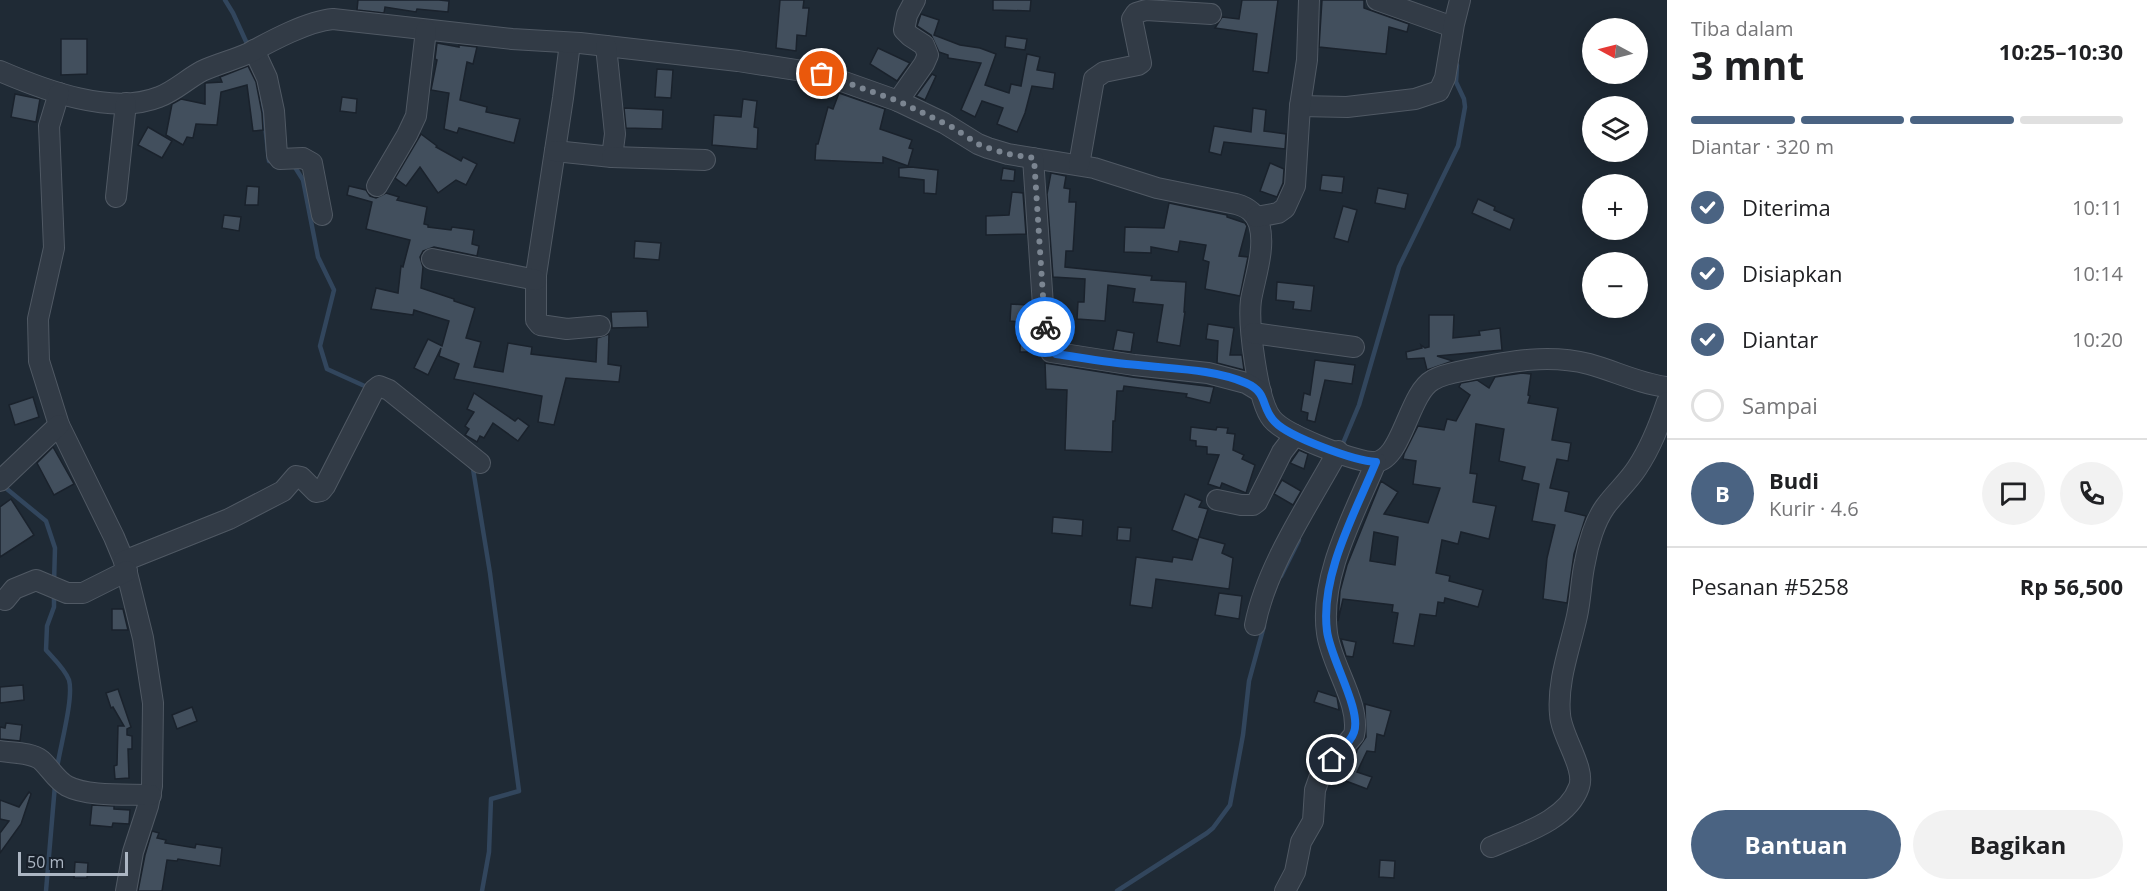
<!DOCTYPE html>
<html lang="id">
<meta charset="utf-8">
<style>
body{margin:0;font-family:"Open Sans",sans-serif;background:#f2f2f2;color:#202124;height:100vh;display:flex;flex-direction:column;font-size:22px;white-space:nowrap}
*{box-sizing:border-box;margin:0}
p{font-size:20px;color:#757577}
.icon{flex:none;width:33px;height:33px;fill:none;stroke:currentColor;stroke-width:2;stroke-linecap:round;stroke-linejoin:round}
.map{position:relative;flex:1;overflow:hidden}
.details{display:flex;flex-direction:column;background:#fff;width:480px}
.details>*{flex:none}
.needle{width:39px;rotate:277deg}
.buttons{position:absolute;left:1582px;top:18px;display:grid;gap:12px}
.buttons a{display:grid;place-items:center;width:66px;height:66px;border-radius:50%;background:#fff;box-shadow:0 3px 15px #0003;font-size:30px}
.scale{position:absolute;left:18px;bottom:15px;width:110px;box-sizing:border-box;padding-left:6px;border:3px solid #acb6c3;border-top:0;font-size:16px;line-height:21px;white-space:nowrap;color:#acb6c3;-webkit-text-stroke:4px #18202a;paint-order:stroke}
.pin{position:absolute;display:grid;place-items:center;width:51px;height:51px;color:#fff;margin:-26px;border:3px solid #fff;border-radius:50%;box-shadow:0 2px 6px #0007}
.courier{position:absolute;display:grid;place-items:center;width:60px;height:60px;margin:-30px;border:4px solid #1a73e8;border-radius:50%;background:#fff;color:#222;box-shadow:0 2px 8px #0007}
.headline em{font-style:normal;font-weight:700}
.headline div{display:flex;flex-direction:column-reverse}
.headline{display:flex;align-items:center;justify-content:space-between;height:102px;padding:0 24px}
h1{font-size:39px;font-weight:700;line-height:45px}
.bar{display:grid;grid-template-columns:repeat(4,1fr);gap:9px 6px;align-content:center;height:72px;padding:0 24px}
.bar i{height:8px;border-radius:4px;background:#e0e0e0}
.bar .on{background:#4a6382}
.bar p{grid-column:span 4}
.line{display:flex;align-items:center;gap:15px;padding:0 24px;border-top:2px solid #e0e0e0}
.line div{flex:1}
.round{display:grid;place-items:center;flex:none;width:63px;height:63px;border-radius:32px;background:#f2f2f2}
ol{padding:0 24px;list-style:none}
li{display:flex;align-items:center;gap:18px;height:66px}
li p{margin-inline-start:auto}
li .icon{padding:6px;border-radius:50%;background:#4a6382;color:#fff;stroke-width:4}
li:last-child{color:#757577}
li i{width:33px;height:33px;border:3px solid #e0e0e0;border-radius:50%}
.cta{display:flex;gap:12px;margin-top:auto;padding:12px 24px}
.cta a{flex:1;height:69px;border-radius:36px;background:#4a6382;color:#fff;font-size:24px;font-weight:700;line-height:69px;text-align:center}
.cta a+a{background:#f2f2f2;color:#202124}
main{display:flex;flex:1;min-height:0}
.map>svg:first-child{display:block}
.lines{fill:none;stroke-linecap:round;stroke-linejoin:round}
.stream{stroke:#32465d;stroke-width:4.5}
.building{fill:#424f5d;stroke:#1a222c;stroke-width:1.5;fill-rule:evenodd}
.minor-casing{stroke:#505964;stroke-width:22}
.minor{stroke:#323b46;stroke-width:20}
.done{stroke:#7b8591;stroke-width:6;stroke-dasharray:0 10.8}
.route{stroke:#1a73e8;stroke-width:8}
</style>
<main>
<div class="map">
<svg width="1667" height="891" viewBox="0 0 1667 891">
<rect width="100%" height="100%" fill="#1f2a35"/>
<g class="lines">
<g class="stream">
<path d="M225,0L233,13L249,48"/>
<path d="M262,97L269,161L273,162"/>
<path d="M293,164L303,180L318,257L334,290L320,346L327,369L369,388"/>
<path d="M1341,448L1359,405L1399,267L1458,146L1465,107L1464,99L1456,82L1457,65"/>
<path d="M470,466L473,469L490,573L519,791L491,799L489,852L482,891"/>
<path d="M2,485L46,521L55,548L54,583"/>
<path d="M1281,576L1299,540"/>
<path d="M54,595V607L47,626L46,650C54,659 65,669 69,680C74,698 60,747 57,768"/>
<path d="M46,891L55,785"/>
<path d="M1117,891L1207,833L1213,828L1230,805L1243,735L1249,681L1264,626"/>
</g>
</g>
<g class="building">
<path d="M358,0H439L449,1L448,12L417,9L416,12L385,7L384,13L357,10Z"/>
<path d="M780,0H804L803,8H809L806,36L797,35L796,51L776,48Z"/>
<path d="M993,0H1031L1030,11L993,10Z"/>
<path d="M1242,0H1278L1268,73L1253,71L1257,34L1215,28L1222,17L1239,19Z"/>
<path d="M1322,0H1364V8L1409,24L1407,32L1389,27L1386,54L1319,47Z"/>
<path d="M921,14L939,20L934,35L960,45L980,48L996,54L985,85L1009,93L1011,84L1021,86L1027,54L1040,57L1037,70L1055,73L1053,89L1032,86L1025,113L1017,132L997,124L1003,108L982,101L975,117L961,110L981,63L948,58V55L939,52L931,35L917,26Z"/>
<path d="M1006,36L1027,39L1025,50L1005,47Z"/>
<path d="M61,39H87V74L61,75Z"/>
<path d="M437,43L459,47V45L477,47L473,64L467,62L460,100L487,107L486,112L520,119L514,143L459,128L457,133L444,129L449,93L431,90L437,60L435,59Z"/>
<path d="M878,48L910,63L897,81L870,64Z"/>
<path d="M248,66L256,82L262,113L263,130L253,131L247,85L221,92L217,125L196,124L193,138L187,137L183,145L166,135L172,104L181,99L205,104V83L222,82L220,77Z"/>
<path d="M657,69L673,70L671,98L655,97Z"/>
<path d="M932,74L936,76L925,100L916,96Z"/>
<path d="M839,93L885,109L880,129L912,140L909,148L913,149L908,166L883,157V163L815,160L816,144H818L828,107L833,109Z"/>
<path d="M15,94L40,99L36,122L11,117Z"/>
<path d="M342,97L357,99L356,113L340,111Z"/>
<path d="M743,99L757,101L754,127L758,128L757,149L712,145L714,115L741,117Z"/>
<path d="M624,108L663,110L662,129L626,128Z"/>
<path d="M1253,108L1266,110L1264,131L1286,134L1285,149L1224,142L1221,155L1209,152L1214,126L1251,132Z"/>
<path d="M148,127L172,141L162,158L138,145Z"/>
<path d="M421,134L437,146L436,147L461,161L463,157L477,164L466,185L456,180L438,193L420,167L406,186L395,178Z"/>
<path d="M1270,163L1284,169L1283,183L1277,197L1260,191Z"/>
<path d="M911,167L938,170L936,194L924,193V180L899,177V168Z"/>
<path d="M1003,168L1015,170L1014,181L1001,180Z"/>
<path d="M1051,173L1066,176L1064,188L1070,189L1069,202H1076L1073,251H1066L1065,267L1152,276L1151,280L1186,282L1184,312H1185L1180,346L1157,342L1163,305L1133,302L1135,289L1108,285L1105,321L1077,319L1078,302H1084L1085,279L1053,277L1047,194Z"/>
<path d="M1322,175L1344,177L1342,193L1320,190Z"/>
<path d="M247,186L259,187L258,205H245Z"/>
<path d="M349,186L366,190L370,196L376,198L386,193L399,197L397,200L427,207L424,224L428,225V227L451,230L452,227L474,230L472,244L479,246L477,256L434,247L423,251L420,257L423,267L421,288L454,299V301L475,308L466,338L481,342L474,367L503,372L508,343L532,347L531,354L596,362L597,338L609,334L608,364L621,366L619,382L566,378L554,425L538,422L542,396L454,379L459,364L439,356L441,348L428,375L414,368L428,339L442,346L449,321L414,310L413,315L371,309L376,288L398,293L401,266L403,267L410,240L366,229L372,202L347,195Z"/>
<path d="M1378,188L1408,194L1405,209L1375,203Z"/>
<path d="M1012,192L1023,193L1026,234L986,235V216L1009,215Z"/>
<path d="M1478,199L1495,207L1494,210L1514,219L1510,230L1472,213Z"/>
<path d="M1169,203L1227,215V217L1245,223L1247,226L1239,256L1248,257L1240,296L1205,289L1209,262L1203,260L1206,245L1180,241L1178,252L1151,247V253L1124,252L1125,227L1164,228Z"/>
<path d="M1343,206L1357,210L1348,242L1334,238Z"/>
<path d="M224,215L241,217L239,231L222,228Z"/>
<path d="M635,241L661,243L659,260L634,258Z"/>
<path d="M1277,282L1314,286L1311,311L1293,309L1294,302L1276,300Z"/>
<path d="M1011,304L1027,305L1026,310H1031L1033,336L1037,352H1020L1021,322L1010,321Z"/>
<path d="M647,311L648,327L612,328L611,312Z"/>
<path d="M1429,315H1454L1453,338L1480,335L1479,331L1500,328L1502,350L1437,356L1453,361L1427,370L1424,358L1407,359L1406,352L1422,348L1421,345L1425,348L1429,347Z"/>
<path d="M1208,324L1234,328L1230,355H1242L1244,370L1217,363L1218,341L1206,339Z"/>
<path d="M1117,330L1134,333L1131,352L1113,350Z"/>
<path d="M1315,360L1355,365L1352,384L1325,380L1315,422L1307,420L1308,413L1301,411L1304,393L1310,395Z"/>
<path d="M1045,363L1132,377L1214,387L1210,403L1186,397L1187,394L1124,386L1123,391H1117L1115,421H1113L1112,452L1065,450L1067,390L1046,389Z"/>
<path d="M1522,373L1531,374L1528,395L1530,396L1528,403L1558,408L1552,440L1571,443L1568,461L1557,459L1550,488L1569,492L1565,511L1586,516L1574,554L1567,603L1543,599L1547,558L1555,525L1532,521L1539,484L1522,480L1525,467L1499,461L1504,429L1476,424L1470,473L1477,474L1473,502L1496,506L1489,539L1461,532L1458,544L1442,540L1436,573L1450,576L1449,581L1483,590L1478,607L1445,598L1444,603L1438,602L1436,616L1420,614L1414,646L1393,643L1398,613L1392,612L1393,605L1343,599L1338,621L1340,591L1347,565L1381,481L1398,492L1384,514L1428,523L1440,488L1413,484L1416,461L1403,459L1404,454L1418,426L1444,430L1447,419L1456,421L1470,395L1459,387L1461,383L1477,380L1489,388L1495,377ZM1374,532L1398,537L1395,565L1370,561Z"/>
<path d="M474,393L515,421L518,418L529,426L518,441L493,423L484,438L480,436L477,442L465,435L469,429L465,426L474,412L467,409Z"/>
<path d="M33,397L39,417L15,425L9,405Z"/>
<path d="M1191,427L1216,430L1217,427L1228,428L1227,433L1235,434L1233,450L1244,455L1242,459L1255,465L1246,493L1222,483L1220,488L1208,484L1219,455L1207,454V447L1196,446V441L1190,440Z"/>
<path d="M53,447L74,484L54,495L37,463Z"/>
<path d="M1299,450L1308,454L1304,469L1290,463Z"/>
<path d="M1282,480L1301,491L1293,505L1274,494Z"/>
<path d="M1185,494L1202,501L1199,507L1208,509L1198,540L1172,530Z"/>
<path d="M11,499L34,535L0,557V507Z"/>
<path d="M1053,517L1083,520L1082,536L1052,533Z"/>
<path d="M1118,527L1131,528L1130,541L1117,540Z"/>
<path d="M1199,537L1225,544L1222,553L1233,558L1229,589L1156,579L1152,608L1130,605L1136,557L1172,562L1173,557L1192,560Z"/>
<path d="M1219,593L1242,596L1239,619L1215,615Z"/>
<path d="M112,609H123L128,630H112Z"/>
<path d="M1341,639L1356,642L1353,657L1346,656Z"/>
<path d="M23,685L24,700L0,703V687Z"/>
<path d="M118,689L131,727L127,729V735L132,736V749H128L129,778L115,779L114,766L117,765L118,726H124L113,707L111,708L106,693Z"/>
<path d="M1318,691L1337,697L1339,710L1314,702Z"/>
<path d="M1365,704L1391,711L1384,736L1377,734L1375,752L1367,751L1357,772L1372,777L1367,789L1346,781L1351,770L1354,771L1355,768L1345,764L1354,753L1356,754L1357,750L1366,737Z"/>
<path d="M192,707L197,721L177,729L172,715Z"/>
<path d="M6,723L22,725L20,741L0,739V727L5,728Z"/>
<path d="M29,792L31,794L21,824L0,853V833L9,821L0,819V800L19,807Z"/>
<path d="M92,805L114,806V809L130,810L129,824L113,823L112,827L90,825Z"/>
<path d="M152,831L159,833L157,838L166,840L165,843L195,848L196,844L222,848L220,866L178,859L177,861L167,860L162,891H138L145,855Z"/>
<path d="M1380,860L1395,861L1394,878L1379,877Z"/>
<path d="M75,862L88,863L87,878H74Z"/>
</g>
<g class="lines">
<g class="minor-casing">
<g id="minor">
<path d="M1377,0L1453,27"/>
<path d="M570,43L563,98L536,275V320L540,325L567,329L600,326"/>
<path d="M254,50L267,78L274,111L277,155L280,159L303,158L312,163L322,215"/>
<path d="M0,71C44,90 112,116 159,97C175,91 187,79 202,71C217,64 234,60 249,53C271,41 308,21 333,19L512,39L580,43L738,61L822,74L898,101L944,123L978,144L988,148L1008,154L1094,168L1157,188L1236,204C1247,207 1255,212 1259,224C1266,247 1255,277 1251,300C1248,323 1257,401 1272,419C1285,435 1349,459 1371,462C1402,466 1407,394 1433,380C1445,373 1459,372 1472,369C1511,361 1549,354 1589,364C1615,371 1640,384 1667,387"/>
<path d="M59,93L49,126L54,248L38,319L39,361L59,425L114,537L124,561L143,638L153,703L152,786L148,806L133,852L126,891"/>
<path d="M898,101L924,64L928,55L924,45L910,36L904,30L907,15L915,0"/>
<path d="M1300,106L1347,107L1415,99L1439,91L1445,78L1454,24L1460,0"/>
<path d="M555,151L612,157L615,134L606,46"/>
<path d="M612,157L705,160"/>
<path d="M1033,158L1045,335L1051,352L1134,365L1208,373L1246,383L1261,392"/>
<path d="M1079,165L1094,79L1104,72L1138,65L1141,63L1132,19L1136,13L1146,10L1211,14"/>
<path d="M377,186L407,135L416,116L426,30"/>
<path d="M116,197L126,103"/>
<path d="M1256,217L1278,213L1285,208L1295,186L1300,106L1307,60L1309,0"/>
<path d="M432,259L536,280"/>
<path d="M1253,333L1354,347"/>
<path d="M0,481L59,425"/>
<path d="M1217,500L1241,505H1253L1257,502L1282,452L1295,435"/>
<path d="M124,561L229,519L283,491L296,476L301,477L316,492L321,491L325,486L374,390L379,386L389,390L480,463"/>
<path d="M5,600L14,589L36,580L67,593H83L127,571"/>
<path d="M1255,625C1266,567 1309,504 1338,451"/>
<path d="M0,751C12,753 31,752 41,760C50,768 56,780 67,786C88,797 127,794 151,795"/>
<path d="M1491,847C1520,834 1567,821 1579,787C1586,768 1561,736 1560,714C1557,681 1570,648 1577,616C1581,598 1581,579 1585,562C1588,544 1595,521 1605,507C1615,493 1628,482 1637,468C1651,447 1659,426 1667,402"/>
<path d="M1285,891L1295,872L1301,842L1313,821L1315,790L1321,773L1354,735C1361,704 1331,665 1327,633C1319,576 1355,513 1376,462"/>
</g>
</g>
<use href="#minor" class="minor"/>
</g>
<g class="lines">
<path class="done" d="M822,74L898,101L952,127L978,144L988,148L1008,154L1034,158L1045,327"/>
<path class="route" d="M1045,327L1048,348L1056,354C1083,358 1110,363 1138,365C1173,369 1213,369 1246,383C1269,393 1260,407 1275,422C1289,437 1355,461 1376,462C1355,513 1320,575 1327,631C1330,658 1362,710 1354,732C1351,742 1339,752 1332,760"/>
</g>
</svg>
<div class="buttons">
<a><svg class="needle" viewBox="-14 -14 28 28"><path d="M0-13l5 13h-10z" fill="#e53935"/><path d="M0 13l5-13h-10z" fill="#757577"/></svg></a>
<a><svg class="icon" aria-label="layers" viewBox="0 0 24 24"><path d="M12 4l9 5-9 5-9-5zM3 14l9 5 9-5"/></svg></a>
<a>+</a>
<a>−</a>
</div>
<div class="scale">50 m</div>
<div class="pin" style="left:822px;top:74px;background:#ea580c"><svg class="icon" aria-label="bag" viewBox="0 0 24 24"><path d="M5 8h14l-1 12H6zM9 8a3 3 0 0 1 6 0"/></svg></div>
<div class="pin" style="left:1332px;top:760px;background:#1f2937"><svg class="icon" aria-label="home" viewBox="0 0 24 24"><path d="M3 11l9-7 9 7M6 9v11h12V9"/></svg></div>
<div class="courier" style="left:1045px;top:327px"><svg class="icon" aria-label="bike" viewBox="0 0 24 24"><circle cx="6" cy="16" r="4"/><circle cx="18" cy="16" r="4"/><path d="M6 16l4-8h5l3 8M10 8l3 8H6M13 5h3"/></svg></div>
</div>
<section class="details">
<div class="headline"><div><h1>3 mnt</h1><p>Tiba dalam</p></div><em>10:25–10:30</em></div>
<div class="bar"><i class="on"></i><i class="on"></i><i class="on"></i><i></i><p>Diantar · 320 m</p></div>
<ol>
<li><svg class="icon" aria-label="check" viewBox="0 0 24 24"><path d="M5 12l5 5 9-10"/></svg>Diterima<p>10:11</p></li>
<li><svg class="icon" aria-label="check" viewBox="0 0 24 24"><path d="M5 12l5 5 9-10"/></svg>Disiapkan<p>10:14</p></li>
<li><svg class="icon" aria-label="check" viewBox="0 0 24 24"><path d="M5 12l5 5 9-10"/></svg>Diantar<p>10:20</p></li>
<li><i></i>Sampai</li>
</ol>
<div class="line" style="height:108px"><b class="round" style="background:#4a6382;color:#fff">B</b><div><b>Budi</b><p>Kurir · 4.6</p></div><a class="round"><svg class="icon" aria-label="chat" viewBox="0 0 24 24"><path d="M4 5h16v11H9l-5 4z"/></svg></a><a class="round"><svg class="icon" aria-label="phone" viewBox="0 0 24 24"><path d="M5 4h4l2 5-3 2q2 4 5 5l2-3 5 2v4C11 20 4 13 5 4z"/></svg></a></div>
<div class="line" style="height:78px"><div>Pesanan #5258</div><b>Rp 56,500</b></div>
<div class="cta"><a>Bantuan</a><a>Bagikan</a></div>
</section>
</main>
